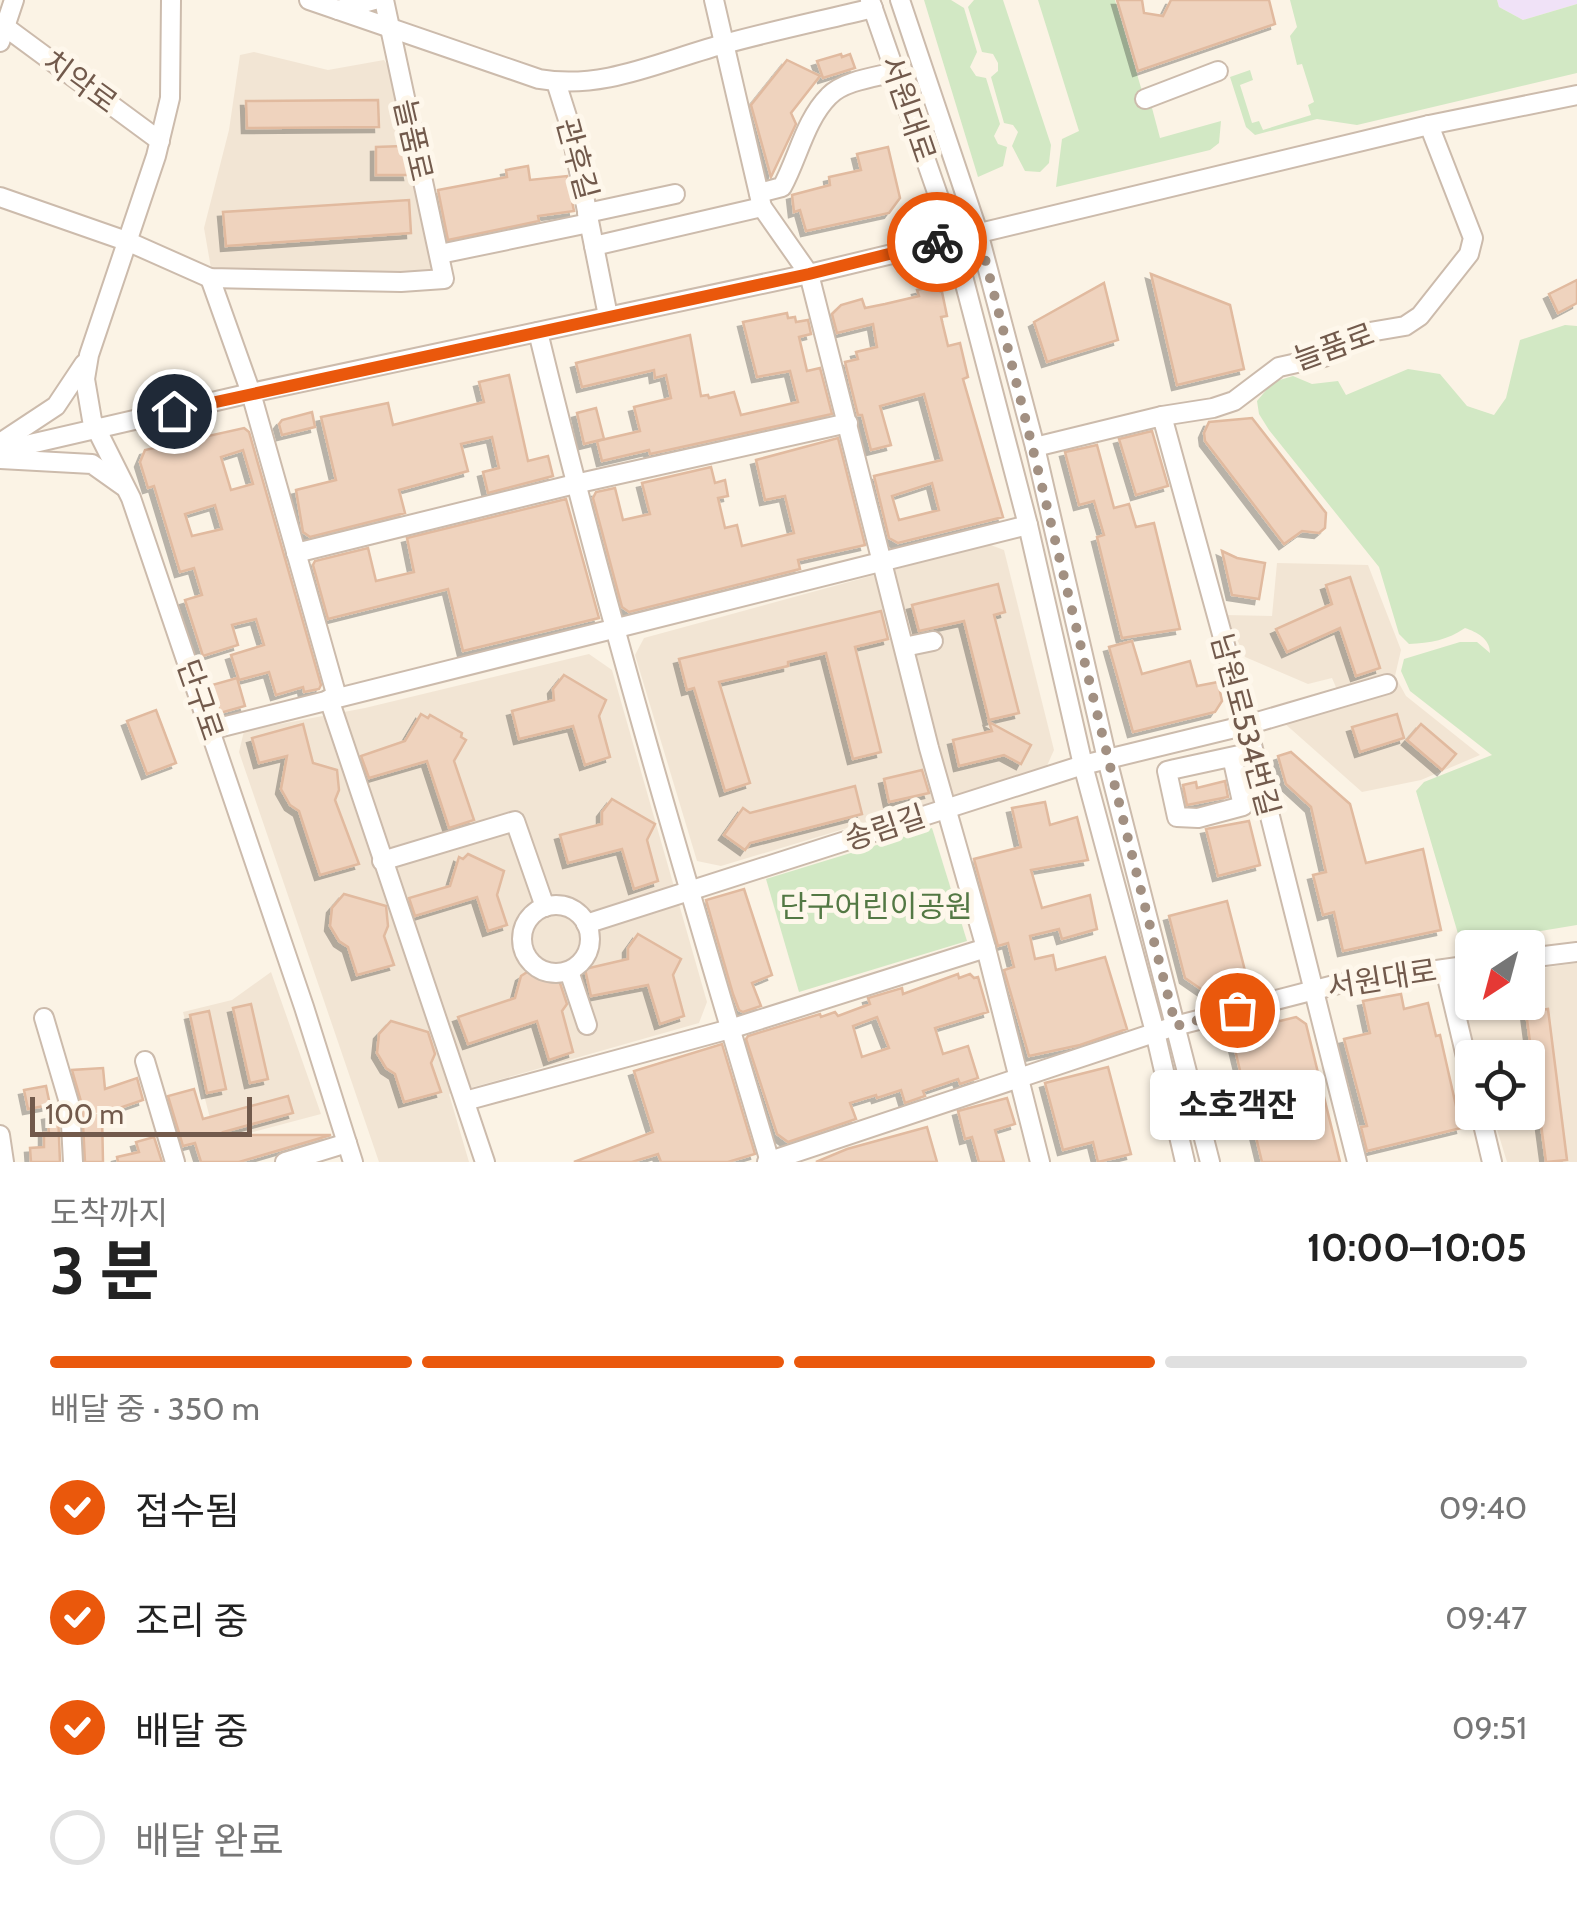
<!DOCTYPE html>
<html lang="ko">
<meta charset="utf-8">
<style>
body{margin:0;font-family:Cabin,"Noto Sans KR",sans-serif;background:#f6f6f6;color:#222;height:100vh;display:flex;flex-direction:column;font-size:38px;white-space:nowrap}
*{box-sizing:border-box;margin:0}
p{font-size:32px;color:#767676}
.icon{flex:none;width:55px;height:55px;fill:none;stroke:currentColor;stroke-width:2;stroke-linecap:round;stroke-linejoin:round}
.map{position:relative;height:1162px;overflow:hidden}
.drawer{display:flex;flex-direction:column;background:#fff;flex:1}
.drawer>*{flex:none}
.needle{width:65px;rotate:216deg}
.buttons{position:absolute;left:1455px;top:930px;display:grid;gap:20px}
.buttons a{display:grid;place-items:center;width:90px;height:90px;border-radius:10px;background:#fff;box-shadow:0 2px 8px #0004;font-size:50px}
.scale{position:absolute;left:30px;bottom:25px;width:222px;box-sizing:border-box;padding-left:10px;border:5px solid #725a4c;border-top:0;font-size:28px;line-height:35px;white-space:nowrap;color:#725a4c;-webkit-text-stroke:8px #fef7eb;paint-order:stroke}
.pin{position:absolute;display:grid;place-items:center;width:85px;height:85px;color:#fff;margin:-42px;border:5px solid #fff;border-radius:50%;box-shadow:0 2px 10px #0007}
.courier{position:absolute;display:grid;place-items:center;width:100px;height:100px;margin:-50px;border:8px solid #ea580c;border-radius:50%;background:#fff;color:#222;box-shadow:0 2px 12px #0007}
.bubble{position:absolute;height:70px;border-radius:10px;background:#fff;box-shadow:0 2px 8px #0004;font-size:32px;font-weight:700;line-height:70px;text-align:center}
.head em{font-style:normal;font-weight:700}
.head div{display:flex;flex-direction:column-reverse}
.head{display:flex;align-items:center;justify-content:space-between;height:170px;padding:0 50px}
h1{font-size:65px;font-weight:700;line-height:75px}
.bar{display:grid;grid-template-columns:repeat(4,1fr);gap:15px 10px;align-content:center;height:120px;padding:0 50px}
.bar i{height:12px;border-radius:8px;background:#e0e0e0}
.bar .active{background:#ea580c}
.bar p{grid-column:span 4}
ol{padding:0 50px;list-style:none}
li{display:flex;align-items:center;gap:30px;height:110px}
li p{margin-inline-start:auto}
li .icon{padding:10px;border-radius:50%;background:#ea580c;color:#fff;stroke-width:4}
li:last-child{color:#767676}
li i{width:55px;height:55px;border:5px solid #e0e0e0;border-radius:50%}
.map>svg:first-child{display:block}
.residential{fill:#f2e5d4}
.education{fill:#f0e2f7}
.green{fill:#d2e8c4}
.building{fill:#efd3be;stroke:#e1ba9f;stroke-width:2.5;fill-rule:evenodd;filter:url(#shadow)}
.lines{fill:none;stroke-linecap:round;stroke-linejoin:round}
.minor-casing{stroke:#ccbbac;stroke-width:22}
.minor{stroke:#fff;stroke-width:18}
.done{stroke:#a29082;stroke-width:10;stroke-dasharray:0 18}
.route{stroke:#ea580c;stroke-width:12}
.labels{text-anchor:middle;stroke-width:10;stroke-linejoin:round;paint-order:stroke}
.street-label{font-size:30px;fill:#725a4c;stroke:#fef7eb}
.park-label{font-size:30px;fill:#537844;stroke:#fef7eb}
</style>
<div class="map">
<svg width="1577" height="1162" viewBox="0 0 1577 1162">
<defs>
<filter id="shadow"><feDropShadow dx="-5" dy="5" stdDeviation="0" flood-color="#0004"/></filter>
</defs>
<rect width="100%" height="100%" fill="#fbf3e5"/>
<g class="residential">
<path d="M254,52L328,70L384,60L398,82L438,278L212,274L204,228L229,130L240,55Z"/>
<path d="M988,544L1004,550L1054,750L1046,768L721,866L697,861L635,655L644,638Z"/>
<path d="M1277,563L1368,565L1401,650L1395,676L1406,696L1480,755L1421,780L1362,792L1283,722L1344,706L1332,678L1308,684L1245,657L1226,615L1272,616Z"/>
<path d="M589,654L612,670L707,1002L699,1023L449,1094L469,1162H379L239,752L244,731L365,708Z"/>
<path d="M1577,963V1162H1507L1492,1113L1528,1112V1058L1475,1057L1452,981L1472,978V1002H1528V970Z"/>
<path d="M271,972L321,1114L216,1142L183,1012L232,1000Z"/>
</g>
<path class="education" d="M1497,0H1577V4L1523,20L1499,7Z"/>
<g class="green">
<path d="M924,0H951L964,8L977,52L970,67L976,76L986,78L1000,124L994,136L998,144L1007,147L1003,166L978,177Z"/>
<path d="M974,0H1003L1051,145L1049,163L1040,172L1025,171L1012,146L1018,132L1013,125L1004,123L991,77L998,71V63L993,54L982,52L968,7Z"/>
<path d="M1038,0H1115L1147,108H1152L1160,138L1221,121L1219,143L1210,150L1056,187L1062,139L1079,131Z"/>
<path d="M1290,0H1497L1499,7L1523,20L1577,4V73L1357,125L1317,119L1255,135L1246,127L1230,77L1250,70L1253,80L1240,85L1252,123L1259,121L1263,130L1311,115L1308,105L1314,102L1302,64L1297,65L1290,36L1297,27Z"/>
<path d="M1565,325L1577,326V925L1461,944L1416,791L1424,782L1492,755L1410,691L1401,671L1404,659L1460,642H1477L1490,653C1490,639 1477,632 1465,628C1448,640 1430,643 1409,644L1399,634L1379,567L1269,430L1259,414L1257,401L1273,382L1293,376L1312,384L1338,381L1346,395L1408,369L1440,374L1467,406L1494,415L1506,398L1520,340Z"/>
<path d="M932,828L967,941L799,992L766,879Z"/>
</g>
<g class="building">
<path d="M1117,0H1142L1144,13L1163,16L1171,0H1269L1275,24L1138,71Z"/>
<path d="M841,54L842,57L850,54L855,68L823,78L817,61Z"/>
<path d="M787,60L820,76L791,113L796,124L771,177L751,105Z"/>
<path d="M378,100L379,127L247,128L246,101Z"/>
<path d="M403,146L408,175H376V147Z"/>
<path d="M888,147L900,198L889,213L806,231L800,210L794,212L792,195L830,185L829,177L861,170L857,154Z"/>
<path d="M528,166L530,180L567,176L574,211L538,216L539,221L448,240L438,190L507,177L506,170Z"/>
<path d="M409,200L411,233L226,246L223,212Z"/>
<path d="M1151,274L1230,305L1244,369L1177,385Z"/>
<path d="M1577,280V303L1558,313L1549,294Z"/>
<path d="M1104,283L1118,340L1047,362L1034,322Z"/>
<path d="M930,287L942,292L947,316L941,317L948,346L960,343L968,377L963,379L1003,517L898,543L889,538L874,476L942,460L924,394L880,406L891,445L871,450L862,415H858L845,362L858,359L856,352L877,347L873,324L837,333L832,314L841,305L862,299L865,308L885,304L919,296L917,290ZM932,483L939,510L899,520L892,496Z"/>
<path d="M787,313L788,318L795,317L796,322L808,320L811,334L799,337L807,371L820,368L832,414L650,454L649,450L602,461L597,441L640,431L634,407L671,398L666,375L655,378L654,370L582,387L576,363L690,335L701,396L708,395L709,398L734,392L741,415L798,402L790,371L757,377L743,322Z"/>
<path d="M509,375L528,461L548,456L553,476L488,493L483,472L499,468L492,437L461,444L468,471L399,490L405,513L310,537L303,532L296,490L336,480L321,417L388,403L393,425L484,402L479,382Z"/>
<path d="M596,408L604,439L584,444L577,413Z"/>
<path d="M312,412L315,427L282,435L279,424L282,420Z"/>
<path d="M1252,418L1326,513L1325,528L1319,533L1302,531L1284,544L1205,441L1204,433L1209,422Z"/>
<path d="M244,428L249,432L321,685L319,689L304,692L303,687L276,695L269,672L239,680L231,655L264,645L256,619L232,625L238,645L203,656L185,600L202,595L194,568L180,572L154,486L148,488L140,462L145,450ZM243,450L253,484L231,490L221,457ZM215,505L222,529L192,536L185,514Z"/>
<path d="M1152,431L1168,486L1136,495L1119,439Z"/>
<path d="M838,438L865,545L798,560L800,569L629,612L622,607L593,498L596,492L615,488L623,520L650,514L642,483L711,467L715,483L725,480L728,496L718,498L725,528L737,525L742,546L794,533L785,496L765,500L756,460Z"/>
<path d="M1097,445L1114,508L1129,504L1136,527L1154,523L1180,629L1122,638L1097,537L1104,535L1094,501L1079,505L1065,452Z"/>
<path d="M566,499L599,618L463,651L448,589L328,619L313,565L315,561L368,548L376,581L414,572L407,538Z"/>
<path d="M1222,551L1237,558L1265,563L1259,599L1232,595Z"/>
<path d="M1350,577L1380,668L1356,676L1340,628L1287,652L1276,629L1332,604L1326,585Z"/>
<path d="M998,584L1005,612L994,615L1019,713L989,720L964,621L919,631L912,605Z"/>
<path d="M881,611L888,639L855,647L881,752L853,759L826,653L788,662V666L719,682L750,783L725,791L694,688L687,690L679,659Z"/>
<path d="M1132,641L1142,674L1190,661L1197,686L1218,682L1222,701L1215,712L1133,732L1109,647Z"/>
<path d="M564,675L606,700L599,716L610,757L585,765L573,726L519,739L512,711L554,700L553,689Z"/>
<path d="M237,678L245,706L220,713L212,685Z"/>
<path d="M156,710L176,763L147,774L127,721Z"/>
<path d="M421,714L428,718L430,715L462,733L461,737L466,740L454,761L474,820L449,828L427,761L369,778L361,756L405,741Z"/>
<path d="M1397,714L1404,738L1360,752L1352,727Z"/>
<path d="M989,722L1031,745L1021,764L1004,755L959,766L953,740L992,731Z"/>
<path d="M303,724L313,763L337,770L339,790L335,800L359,864L320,875L299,811L290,805L281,789L287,756L259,763L252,738Z"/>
<path d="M1421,724L1456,754L1442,770L1407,740Z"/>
<path d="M1291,752L1350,804L1366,863L1423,849L1441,930L1343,951L1334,912L1323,915L1313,875L1326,872L1311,807L1286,784L1278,756Z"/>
<path d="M922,770L929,793L889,802L884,779Z"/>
<path d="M1225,781L1228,797L1187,805L1183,785L1196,782L1197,788Z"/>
<path d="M855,786L862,814L750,843L745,850L724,835L743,808L750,813Z"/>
<path d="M612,799L655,824L647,840L658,881L634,889L622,849L568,863L560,835L602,824V812Z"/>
<path d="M1045,802L1050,825L1077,817L1088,860L1031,870L1042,908L1090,895L1097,929L1062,939L1059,929L1030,936L1035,959L1053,955L1056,970L1105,957L1127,1029L1080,1045L1029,1056L1004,970L1014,967L1008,943L998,946L974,859L1021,847L1012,808Z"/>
<path d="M1249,821L1260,865L1218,876L1206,829Z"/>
<path d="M468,854L504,871L497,895L507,925L488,931L477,897L415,916L409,898L450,886L459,857L463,859Z"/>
<path d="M744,889L772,975L752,983L761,1006L743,1012L739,1010L733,994L706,900Z"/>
<path d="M344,894L386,906L388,926L384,936L394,965L357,975L348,947L339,941L330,926L332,908Z"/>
<path d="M1227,901L1249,986L1211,996L1185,978L1169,916Z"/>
<path d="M638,934L681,959L673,975L684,1016L660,1024L648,985L591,996L585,969L628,959V948Z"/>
<path d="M535,967L559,980L567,1004L562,1011L573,1052L549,1060L537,1021L468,1044L458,1017L515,998L521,976Z"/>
<path d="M958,974L959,978L970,974L974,978L978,977L988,1012L935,1028L943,1054L968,1046L978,1078L960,1084L958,1079L923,1091L925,1096L905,1103L901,1090L877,1098L876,1095L850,1103L856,1119L788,1142L777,1134L746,1039L748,1036L820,1014L821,1017L835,1012L838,1016L870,1004L868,998L902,988L903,994ZM877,1017L889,1048L862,1057L853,1026Z"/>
<path d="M1401,994L1404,1009L1428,1003L1436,1036L1440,1035L1461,1128L1367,1151L1361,1127L1367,1126L1344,1039L1370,1033L1363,1001Z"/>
<path d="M251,1004L268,1079L250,1083L233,1008Z"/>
<path d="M1548,1009L1567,1160L1546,1162L1526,1012Z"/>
<path d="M209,1011L226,1089L207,1093L190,1015Z"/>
<path d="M1296,1017L1306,1024L1340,1162H1262L1231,1033Z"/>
<path d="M391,1021L428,1032L435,1054L431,1063L441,1092L404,1102L395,1074L386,1068L377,1053L379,1034Z"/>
<path d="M722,1044L755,1154L728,1162H661L658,1154L632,1162H574L653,1132L634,1071Z"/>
<path d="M1108,1067L1131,1154L1098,1162L1093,1142L1063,1150L1045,1083Z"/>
<path d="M103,1068L105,1089L137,1078L143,1100L102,1114L103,1162H85L82,1105L72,1070Z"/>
<path d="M46,1086L50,1105L28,1109L24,1090Z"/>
<path d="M194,1089L203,1119L288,1096L293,1113L223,1132L224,1135H331L239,1162H201L195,1143L183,1146L168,1096Z"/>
<path d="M1007,1098L1015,1124L995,1130L1004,1162H979L972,1137L965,1139L958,1111Z"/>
<path d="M58,1113L60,1162H31L30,1148L44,1147V1133H49L47,1115Z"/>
<path d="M927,1127L937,1162H816L847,1149Z"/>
<path d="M154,1137L162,1162H118L117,1157L139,1152L136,1142Z"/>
</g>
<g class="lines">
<g class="minor-casing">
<g id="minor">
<path d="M171,0L170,98L156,156L89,355L85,379L92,420L131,498L304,1007L353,1162"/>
<path d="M309,0L539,79C605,91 665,59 728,43C776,30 824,20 873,8"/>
<path d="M714,0L762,207L809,274L929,748L986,948L1040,1162"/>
<path d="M870,0L953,238L1028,525L1083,765L1155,1032L1185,1162"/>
<path d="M900,0L978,232L1035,447L1107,759L1210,1162"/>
<path d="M338,10L374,0"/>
<path d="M0,23L160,141"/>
<path d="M0,42L14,0"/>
<path d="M556,82L570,126L608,316"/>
<path d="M1145,99L1218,71"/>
<path d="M759,193L782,187C798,158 805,120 829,96C843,81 875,77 895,72"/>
<path d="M0,197L129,242L210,278L401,282L444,279L384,0"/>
<path d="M587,213L675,194"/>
<path d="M594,246L762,207"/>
<path d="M440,254L589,223"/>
<path d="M210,278L251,393L337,697"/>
<path d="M538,332C606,612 688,887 770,1162"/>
<path d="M1162,416L1213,408L1234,401L1279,367L1324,357L1352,335L1405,326L1420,316L1469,254L1473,238L1429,125"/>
<path d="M0,443L56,406L84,364"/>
<path d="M1035,447L1162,416L1247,725L1357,1162"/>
<path d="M0,451L251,393L809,274L1429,125L1577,95"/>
<path d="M0,459L92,464L123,486"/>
<path d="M296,553L575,484L848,423"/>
<path d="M904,647L933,641"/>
<path d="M329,699L485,1162"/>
<path d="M210,730L1028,525"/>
<path d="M1232,757L1243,806L1198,818L1177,817L1167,771L1175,769L1253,752"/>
<path d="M382,861L515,821L545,907"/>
<circle cx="556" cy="939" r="34"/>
<path d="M586,924L1083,765L1247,725L1387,684"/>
<path d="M1528,958L1577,952"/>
<path d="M1445,969L1472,1082"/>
<path d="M569,971L587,1025"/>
<path d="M44,1018L70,1106L73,1162"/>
<path d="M145,1061L175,1162"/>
<path d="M465,1101L730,1029L986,948"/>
<path d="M1480,1112L1492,1162"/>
<path d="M0,1135L4,1162"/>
<path d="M285,1162L347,1143"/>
<path d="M767,1162L1175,1026L1338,984L1472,965"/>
</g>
</g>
<use href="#minor" class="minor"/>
</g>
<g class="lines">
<path class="done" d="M937,242L978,232C1047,496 1106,762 1176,1026L1237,1010"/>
<path class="route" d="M174,411L809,274L937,242"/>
</g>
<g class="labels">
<g class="street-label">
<text transform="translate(80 82) rotate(36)" y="10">치악로</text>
<text transform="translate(908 109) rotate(71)" y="10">서원대로</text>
<text transform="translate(413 140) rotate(77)" y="10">늘품로</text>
<text transform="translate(577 159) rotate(75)" y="10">관후길</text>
<text transform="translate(1334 347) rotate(-20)" y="10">늘품로</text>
<text transform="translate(200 700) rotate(71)" y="10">단구로</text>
<text transform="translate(1245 725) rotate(75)" y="10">남원로534번길</text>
<text transform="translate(885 828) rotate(-18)" y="10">송림길</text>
<text transform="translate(1382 979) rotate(-9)" y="10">서원대로</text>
</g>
<g class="park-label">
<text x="876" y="917">단구어린이공원</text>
</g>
</g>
</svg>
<div class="buttons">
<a><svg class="needle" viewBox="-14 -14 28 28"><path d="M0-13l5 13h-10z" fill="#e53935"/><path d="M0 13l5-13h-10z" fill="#767676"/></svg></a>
<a><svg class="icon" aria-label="locate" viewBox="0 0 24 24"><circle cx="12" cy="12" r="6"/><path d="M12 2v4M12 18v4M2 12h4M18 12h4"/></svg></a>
</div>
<div class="scale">100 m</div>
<div class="pin" style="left:1237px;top:1010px;background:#ea580c"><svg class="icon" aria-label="bag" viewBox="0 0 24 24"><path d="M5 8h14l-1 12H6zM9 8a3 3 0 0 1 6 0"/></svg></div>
<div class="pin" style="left:174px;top:411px;background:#1f2937"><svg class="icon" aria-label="home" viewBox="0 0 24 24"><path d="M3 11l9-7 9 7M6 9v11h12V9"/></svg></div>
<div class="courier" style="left:937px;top:242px"><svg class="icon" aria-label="bike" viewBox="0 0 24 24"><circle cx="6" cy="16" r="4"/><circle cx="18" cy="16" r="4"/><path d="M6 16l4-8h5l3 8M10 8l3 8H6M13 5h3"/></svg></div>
<div class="bubble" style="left:1150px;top:1070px;width:175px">소호객잔</div>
</div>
<section class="drawer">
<div class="head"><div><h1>3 분</h1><p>도착까지</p></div><em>10:00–10:05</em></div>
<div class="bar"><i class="active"></i><i class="active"></i><i class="active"></i><i></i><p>배달 중 · 350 m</p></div>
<ol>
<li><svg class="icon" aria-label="check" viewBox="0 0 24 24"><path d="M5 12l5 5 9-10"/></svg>접수됨<p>09:40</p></li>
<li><svg class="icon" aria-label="check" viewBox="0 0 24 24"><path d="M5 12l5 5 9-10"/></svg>조리 중<p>09:47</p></li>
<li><svg class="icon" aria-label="check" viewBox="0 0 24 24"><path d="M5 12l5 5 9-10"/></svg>배달 중<p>09:51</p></li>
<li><i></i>배달 완료</li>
</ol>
</section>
